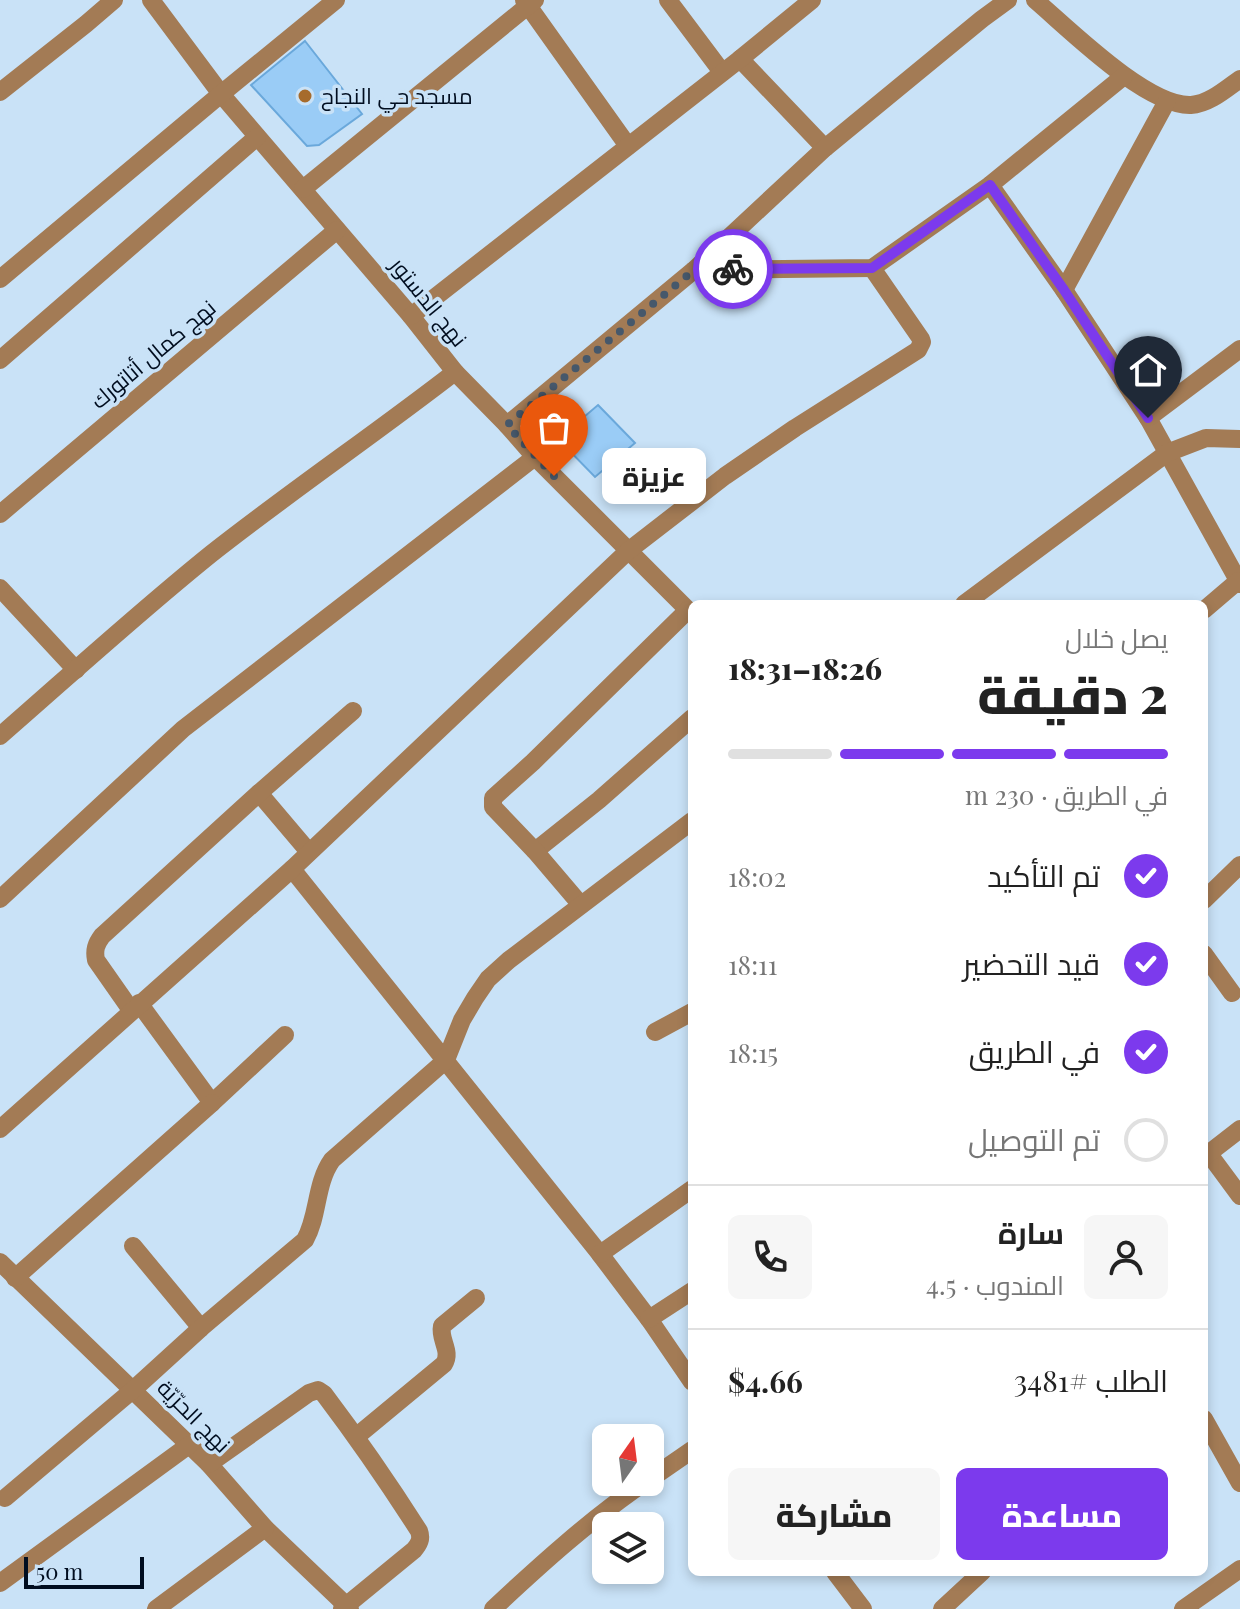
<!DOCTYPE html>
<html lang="ar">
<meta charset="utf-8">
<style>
body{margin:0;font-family:"Playfair Display",Cairo,serif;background:#f6f6f6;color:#222;direction:rtl;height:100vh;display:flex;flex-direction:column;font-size:30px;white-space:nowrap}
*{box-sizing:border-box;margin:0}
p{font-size:26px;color:#767676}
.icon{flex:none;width:44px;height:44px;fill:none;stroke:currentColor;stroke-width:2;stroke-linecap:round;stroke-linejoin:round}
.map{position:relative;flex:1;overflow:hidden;direction:ltr}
.side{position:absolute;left:688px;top:600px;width:520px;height:976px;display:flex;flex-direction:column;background:#fff;border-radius:12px;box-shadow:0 4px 12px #0003;direction:rtl}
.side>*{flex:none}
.needle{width:52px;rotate:14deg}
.controls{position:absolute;left:592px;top:1424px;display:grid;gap:16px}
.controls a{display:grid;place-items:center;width:72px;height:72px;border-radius:12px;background:#fff;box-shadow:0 4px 12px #0003;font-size:40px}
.scale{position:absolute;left:24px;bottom:20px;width:120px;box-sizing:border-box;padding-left:8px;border:4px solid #000d1f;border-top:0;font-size:22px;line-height:28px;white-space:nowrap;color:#000d1f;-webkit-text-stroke:6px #c9e2f7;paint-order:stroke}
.pin{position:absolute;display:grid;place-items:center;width:68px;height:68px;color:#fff;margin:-82px -34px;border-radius:50% 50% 50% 0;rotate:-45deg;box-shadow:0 0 8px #0007}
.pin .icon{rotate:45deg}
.courier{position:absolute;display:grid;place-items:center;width:80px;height:80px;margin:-40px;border:6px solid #7c3aed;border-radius:50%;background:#fff;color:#222;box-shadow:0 2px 10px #0007}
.bubble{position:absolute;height:56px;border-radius:12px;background:#fff;box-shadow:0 4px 12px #0003;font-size:26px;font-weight:800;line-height:56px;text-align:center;direction:rtl}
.headline em{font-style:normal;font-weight:800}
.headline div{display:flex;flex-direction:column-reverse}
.headline{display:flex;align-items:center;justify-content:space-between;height:136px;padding:0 40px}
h1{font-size:52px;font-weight:800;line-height:60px}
.bar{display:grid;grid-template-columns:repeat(4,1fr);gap:12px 8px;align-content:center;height:96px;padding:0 40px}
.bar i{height:10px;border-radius:6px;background:#e0e0e0}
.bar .active{background:#7c3aed}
.bar p{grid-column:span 4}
.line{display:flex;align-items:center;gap:20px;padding:0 40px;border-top:2px solid #e0e0e0}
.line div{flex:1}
.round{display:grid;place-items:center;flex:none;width:84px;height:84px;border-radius:12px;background:#f6f6f6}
ol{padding:0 40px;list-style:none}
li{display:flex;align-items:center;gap:24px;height:88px}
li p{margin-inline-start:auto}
li .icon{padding:8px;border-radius:50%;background:#7c3aed;color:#fff;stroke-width:4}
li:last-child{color:#767676}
li i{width:44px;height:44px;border:4px solid #e0e0e0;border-radius:50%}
.cta{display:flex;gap:16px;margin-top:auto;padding:16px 40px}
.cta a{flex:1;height:92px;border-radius:12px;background:#7c3aed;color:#fff;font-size:32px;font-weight:800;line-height:92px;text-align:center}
.cta a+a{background:#f6f6f6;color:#222}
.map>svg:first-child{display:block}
.building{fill:#9accf6;stroke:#6aa8db;stroke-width:2}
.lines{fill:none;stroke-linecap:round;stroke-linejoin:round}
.minor{stroke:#a37b55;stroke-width:18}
.done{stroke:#46586b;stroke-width:8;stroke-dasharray:0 14.4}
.route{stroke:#7c3aed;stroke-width:10}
.poi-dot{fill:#a66b2c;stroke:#c9e2f7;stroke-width:3}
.labels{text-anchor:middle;stroke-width:7;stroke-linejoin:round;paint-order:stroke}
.poi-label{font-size:22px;fill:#000d1f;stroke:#c9e2f7;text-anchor:start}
.street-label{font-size:22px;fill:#000d1f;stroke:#c9e2f7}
</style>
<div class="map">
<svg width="1240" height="1609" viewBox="0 0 1240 1609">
<rect width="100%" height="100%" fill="#c9e2f7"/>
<g class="building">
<path d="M305,41L362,114L319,145L307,146L251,85Z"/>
<path d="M598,405L635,443L595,477L558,439Z"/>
</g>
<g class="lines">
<g class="minor">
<path d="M151,0L221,94L411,316L455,372L507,425L535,457L692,614"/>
<path d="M524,0L628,146"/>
<path d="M668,0L722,72"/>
<path d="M1035,0C1069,29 1147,107 1191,105C1209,104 1226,89 1240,79"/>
<path d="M740,59L825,148"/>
<path d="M0,92L86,24L114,0"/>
<path d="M990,185L1064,290L1148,418L1240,584"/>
<path d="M303,189L535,0"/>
<path d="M694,270L872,268L990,185L1124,76"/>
<path d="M0,279L221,94L336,0"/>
<path d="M1064,290L1167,101"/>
<path d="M411,316L740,59L812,0"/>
<path d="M0,360L257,137"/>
<path d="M1148,418L1240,349"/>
<path d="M507,425L694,270L825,148L982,19L1008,0"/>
<path d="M0,514L337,230"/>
<path d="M0,588L76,670"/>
<path d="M964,604L1167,453L1206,438L1240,439"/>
<path d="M1204,610L1238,581"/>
<path d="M0,736C70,675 139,612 211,554C291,491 375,434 455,372"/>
<path d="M259,793L309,852"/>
<path d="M535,851L599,800L692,718"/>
<path d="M292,869L600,1254L649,1319L692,1382"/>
<path d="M0,899L183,729L535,457"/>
<path d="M1204,900L1240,865"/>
<path d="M581,905L535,851L493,807V798L533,762L688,610"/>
<path d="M1204,954L1232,993"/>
<path d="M139,1003L212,1103L285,1035"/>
<path d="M131,1010L96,960C94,950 96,944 102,936L259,793L353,711"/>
<path d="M655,1032L692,1012"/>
<path d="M0,1129L292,869L628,551L725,476L795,428L918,350L922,342L921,339L872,268"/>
<path d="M1209,1154L1240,1196"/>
<path d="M1204,1157L1240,1129"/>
<path d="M133,1246L201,1328"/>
<path d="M600,1254L692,1189"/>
<path d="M0,1262L209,1464L265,1528L350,1609"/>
<path d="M15,1278L212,1103"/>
<path d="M649,1319L692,1291"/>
<path d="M1204,1419L1240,1483"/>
<path d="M357,1436L444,1364C452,1351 439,1340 442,1326L476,1298"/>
<path d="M209,1464L309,1393L318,1390L324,1394C358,1439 389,1484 419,1531C422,1539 419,1544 414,1550L342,1609"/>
<path d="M650,1479L692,1450"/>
<path d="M5,1498L134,1389L201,1328L305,1240C319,1215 315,1184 332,1160L446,1060L462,1020L475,998L488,979L509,960L692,821"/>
<path d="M835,1572L863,1609"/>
<path d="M0,1583L189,1445"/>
<path d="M156,1609L265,1528"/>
<path d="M493,1609C541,1564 591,1519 645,1482"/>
<path d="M942,1609L982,1572"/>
<path d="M1183,1609L1240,1569"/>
</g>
</g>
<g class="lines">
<path class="done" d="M554,476L507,425L694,270L733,269"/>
<path class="route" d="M733,269L872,268L990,185L1064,290L1148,418"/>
</g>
<circle class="poi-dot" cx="305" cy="96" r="8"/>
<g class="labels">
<g class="poi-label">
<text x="321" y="104">مسجد حي النجاح</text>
</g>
<g class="street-label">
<text transform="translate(429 302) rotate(51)" y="8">نهج الدستور</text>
<text transform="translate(153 354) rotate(-40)" y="8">نهج كمال أتاتورك</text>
<text transform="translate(194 1416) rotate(45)" y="8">نهج الحرّيّة</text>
</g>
</g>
</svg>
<div class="controls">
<a><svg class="needle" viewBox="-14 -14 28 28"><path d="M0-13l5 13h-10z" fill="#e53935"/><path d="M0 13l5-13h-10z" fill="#767676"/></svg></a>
<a><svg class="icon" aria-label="layers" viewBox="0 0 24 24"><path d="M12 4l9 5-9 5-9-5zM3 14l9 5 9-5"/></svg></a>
</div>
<div class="scale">50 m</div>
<div class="pin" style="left:554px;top:476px;background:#ea580c"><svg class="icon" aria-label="bag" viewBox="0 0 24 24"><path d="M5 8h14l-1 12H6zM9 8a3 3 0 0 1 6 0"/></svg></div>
<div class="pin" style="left:1148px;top:418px;background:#1f2937"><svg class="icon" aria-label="home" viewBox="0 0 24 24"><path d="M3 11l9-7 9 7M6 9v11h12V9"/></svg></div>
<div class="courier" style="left:733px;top:269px"><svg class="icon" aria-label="bike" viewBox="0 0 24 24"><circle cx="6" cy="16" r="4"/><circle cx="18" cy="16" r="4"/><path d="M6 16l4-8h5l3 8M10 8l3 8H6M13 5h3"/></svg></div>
<div class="bubble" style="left:602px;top:448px;width:104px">عزيزة</div>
<section class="side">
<div class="headline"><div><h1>2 دقيقة</h1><p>يصل خلال</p></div><em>18:26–18:31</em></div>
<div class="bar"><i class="active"></i><i class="active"></i><i class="active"></i><i></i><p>في الطريق · 230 m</p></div>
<ol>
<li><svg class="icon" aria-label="check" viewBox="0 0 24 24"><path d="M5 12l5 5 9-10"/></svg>تم التأكيد<p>18:02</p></li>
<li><svg class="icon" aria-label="check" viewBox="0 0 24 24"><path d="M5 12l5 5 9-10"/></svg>قيد التحضير<p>18:11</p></li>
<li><svg class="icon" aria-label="check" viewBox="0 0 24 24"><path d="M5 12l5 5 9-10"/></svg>في الطريق<p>18:15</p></li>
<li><i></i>تم التوصيل</li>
</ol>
<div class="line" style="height:144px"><a class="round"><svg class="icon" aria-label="person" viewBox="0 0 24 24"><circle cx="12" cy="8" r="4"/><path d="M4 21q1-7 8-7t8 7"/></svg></a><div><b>سارة</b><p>المندوب · 4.5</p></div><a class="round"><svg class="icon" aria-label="phone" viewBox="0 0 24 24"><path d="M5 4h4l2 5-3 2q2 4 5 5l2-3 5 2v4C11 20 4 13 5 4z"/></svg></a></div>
<div class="line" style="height:104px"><div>الطلب #3481</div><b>$4.66</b></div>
<div class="cta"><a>مساعدة</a><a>مشاركة</a></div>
</section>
</div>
